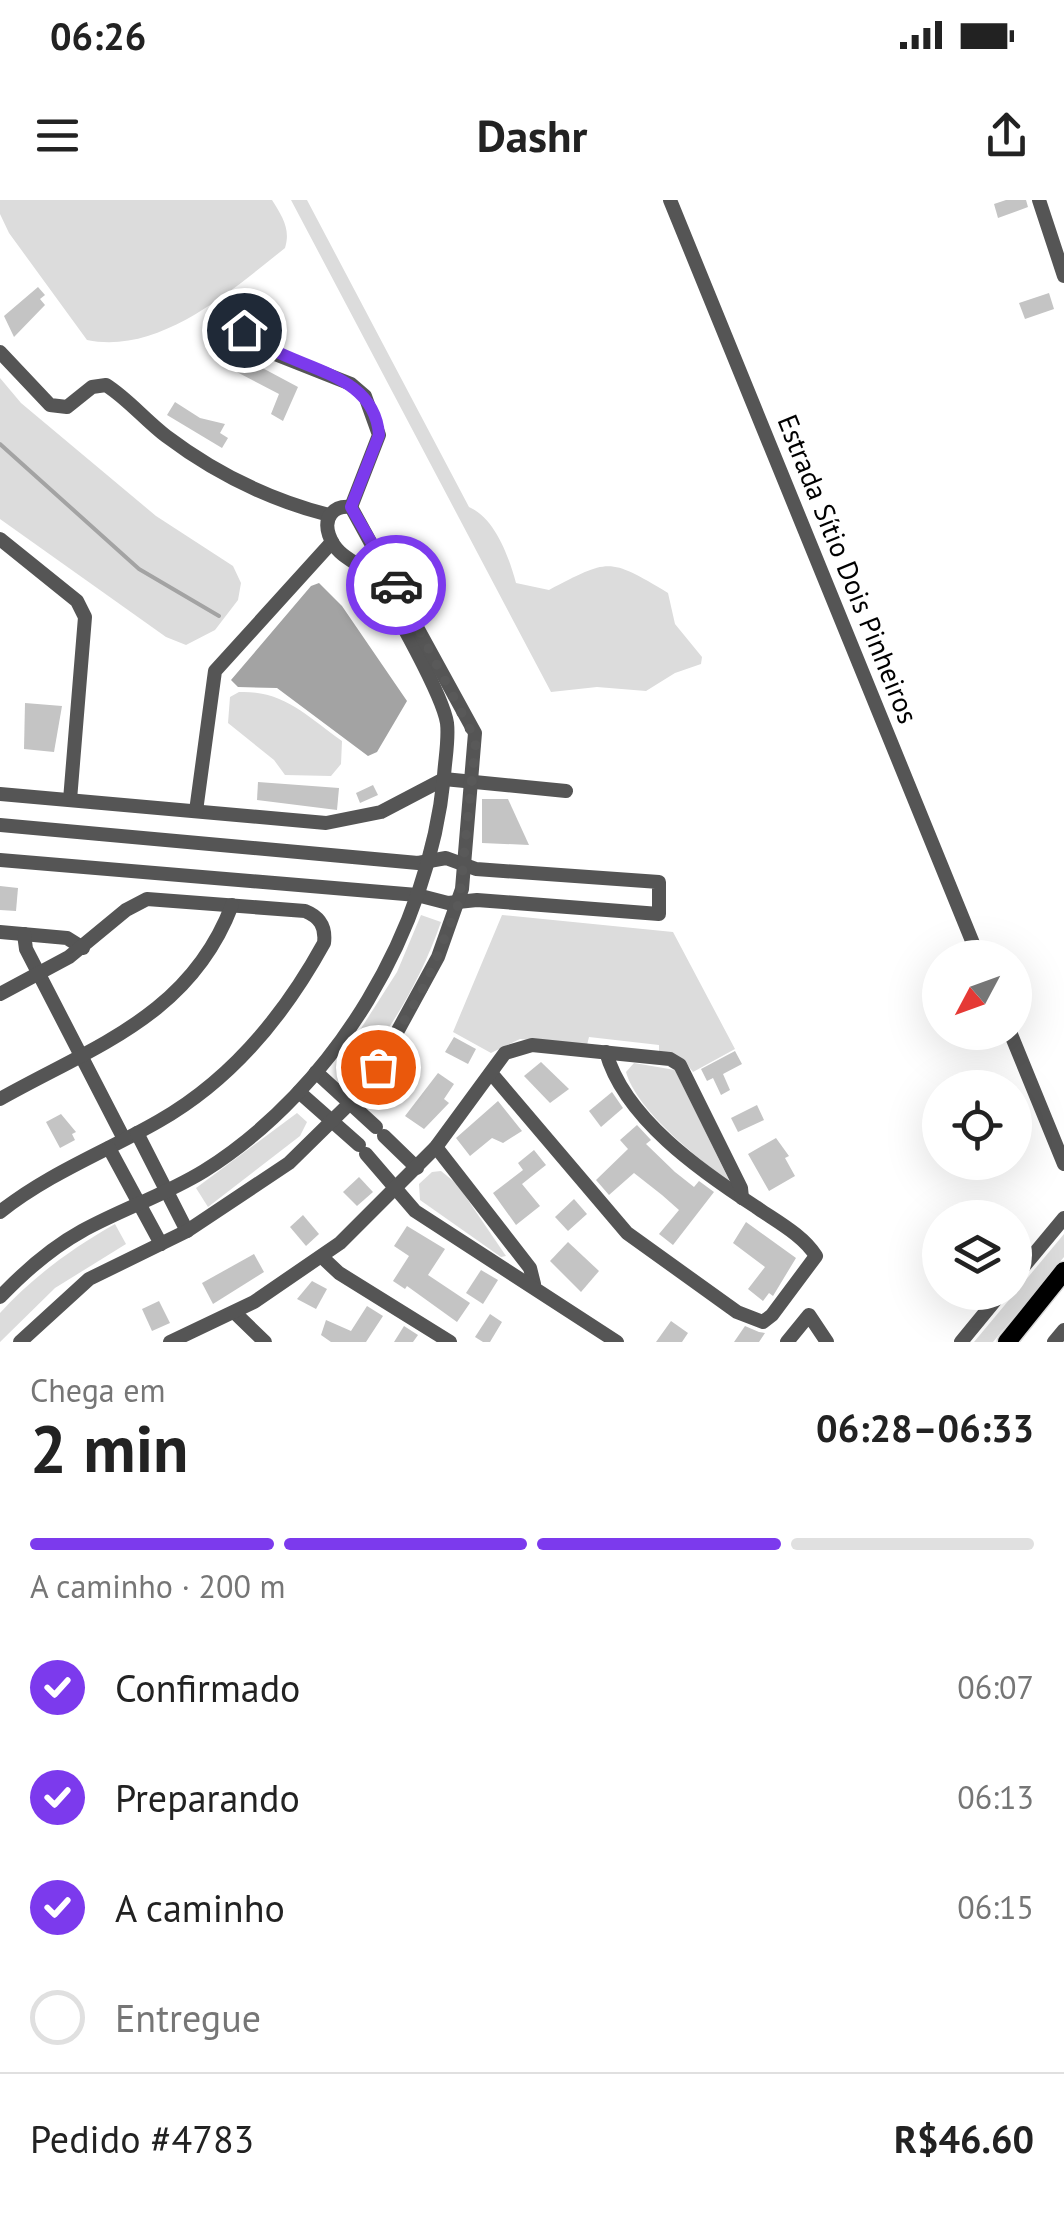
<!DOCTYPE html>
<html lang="pt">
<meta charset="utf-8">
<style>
body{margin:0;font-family:"PT Sans",sans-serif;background:#f6f6f6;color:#222;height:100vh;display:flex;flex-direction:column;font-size:38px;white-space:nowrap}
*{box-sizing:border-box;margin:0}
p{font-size:32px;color:#767676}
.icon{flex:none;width:55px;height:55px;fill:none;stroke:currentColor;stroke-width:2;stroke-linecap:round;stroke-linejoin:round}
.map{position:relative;height:1142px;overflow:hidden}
.panel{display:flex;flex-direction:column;background:#fff;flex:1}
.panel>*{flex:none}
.needle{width:65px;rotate:229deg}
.controls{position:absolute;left:922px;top:740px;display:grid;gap:20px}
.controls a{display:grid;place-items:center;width:110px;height:110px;border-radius:50%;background:#fff;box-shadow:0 10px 40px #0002;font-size:50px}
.pin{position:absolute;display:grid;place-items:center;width:85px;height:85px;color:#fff;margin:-42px;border:5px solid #fff;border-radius:50%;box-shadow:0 2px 10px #0007}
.courier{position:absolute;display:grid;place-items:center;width:100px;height:100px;margin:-50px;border:8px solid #7c3aed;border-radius:50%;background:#fff;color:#222;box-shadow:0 2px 12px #0007}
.summary em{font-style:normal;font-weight:800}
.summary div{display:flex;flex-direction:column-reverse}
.summary{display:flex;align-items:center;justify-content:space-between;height:170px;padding:0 30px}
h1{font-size:65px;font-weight:800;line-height:75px}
.bar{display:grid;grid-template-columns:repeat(4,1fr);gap:15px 10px;align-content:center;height:120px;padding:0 30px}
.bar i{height:12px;border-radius:8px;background:#e0e0e0}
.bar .current{background:#7c3aed}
.bar p{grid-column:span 4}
.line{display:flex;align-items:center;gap:25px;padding:0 30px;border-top:2px solid #e0e0e0}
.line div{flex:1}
ol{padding:0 30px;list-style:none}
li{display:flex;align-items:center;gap:30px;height:110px}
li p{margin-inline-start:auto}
li .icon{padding:10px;border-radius:50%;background:#7c3aed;color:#fff;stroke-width:4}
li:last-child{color:#767676}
li i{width:55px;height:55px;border:5px solid #e0e0e0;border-radius:50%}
.status{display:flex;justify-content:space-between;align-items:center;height:70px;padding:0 50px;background:#fff;direction:ltr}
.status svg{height:28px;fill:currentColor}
header{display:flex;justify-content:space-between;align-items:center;height:130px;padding:0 30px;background:#fff;font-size:45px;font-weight:800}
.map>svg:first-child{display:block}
.green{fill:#dcdcdc}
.water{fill:#a3a3a3}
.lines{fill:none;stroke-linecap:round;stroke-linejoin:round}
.stream{stroke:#a3a3a3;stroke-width:4}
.building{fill:#c4c4c4}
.major-casing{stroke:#dbdbdb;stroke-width:21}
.minor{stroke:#555;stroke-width:14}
.major{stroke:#000;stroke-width:18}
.done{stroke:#595959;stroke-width:10;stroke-dasharray:0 18}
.route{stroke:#7c3aed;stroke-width:12}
.labels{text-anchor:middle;stroke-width:8;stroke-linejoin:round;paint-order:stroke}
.street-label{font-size:28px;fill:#000;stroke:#fff}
</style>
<div class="status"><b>06:26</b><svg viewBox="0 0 49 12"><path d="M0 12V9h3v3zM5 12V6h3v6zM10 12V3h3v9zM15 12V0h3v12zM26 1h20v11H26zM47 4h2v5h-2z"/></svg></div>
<header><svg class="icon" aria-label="menu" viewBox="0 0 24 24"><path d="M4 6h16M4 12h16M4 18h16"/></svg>Dashr<svg class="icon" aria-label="share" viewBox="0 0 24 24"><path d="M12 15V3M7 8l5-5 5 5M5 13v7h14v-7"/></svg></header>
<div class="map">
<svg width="1064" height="1142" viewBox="0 0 1064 1142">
<rect width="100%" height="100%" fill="#fff"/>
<g class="green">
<path d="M0,0H272C282,16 291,29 285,48C231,91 159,155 87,140L9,33L0,14Z"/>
<path d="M291,0H307L469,307C495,318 509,357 516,383L549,390C609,359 608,357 668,393L675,424L702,457L701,464L675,473L646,491L597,487L551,492Z"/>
<path d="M0,178L21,203L156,316L233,366L241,383L238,400L215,430L186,445L166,437L0,319Z"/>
<path d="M239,492C284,490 308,517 342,541L341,564L331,576L285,575L274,560L228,523L230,497Z"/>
<path d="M421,715L441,722C422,777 392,829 355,874H347L339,863L397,772Z"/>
<path d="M502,715L673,732L735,849L693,872L686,863L659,852V845L589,837L587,845L520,839L491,853L453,832Z"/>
<path d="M634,863L675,870L730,982C698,959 637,911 626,872Z"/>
<path d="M297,913L307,922L300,936L208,1007L196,988Z"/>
<path d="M441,971L457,984L506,1056L501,1057L420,1000L419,984L432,972Z"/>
<path d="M115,1024L126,1044L55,1088L0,1142V1113C34,1076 71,1049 115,1024Z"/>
<path d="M1064,1034V1057L993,1142H974Z"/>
</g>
<path class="water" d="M319,383L342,406L407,501L377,552L368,556L277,488L238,487L231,480L311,386Z"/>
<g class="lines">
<path class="stream" d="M0,244L139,369L219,416"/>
</g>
<g class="building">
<path d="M1006,0H1026L1028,7L998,18L994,4Z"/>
<path d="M38,87L45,95L40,99L45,105L14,137L4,116Z"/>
<path d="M1049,93L1054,109L1025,119L1019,103Z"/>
<path d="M242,157L298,187L283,221L271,214L279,194L235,171Z"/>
<path d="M175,202L200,218L225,224L220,233L228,238L222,248L167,215Z"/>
<path d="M25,503L62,506L54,552L24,549Z"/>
<path d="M258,582L339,588L337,610L257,600Z"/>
<path d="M373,585L378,595L360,603L356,593Z"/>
<path d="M482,599H508L529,645L482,643Z"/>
<path d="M0,686L18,688L16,711L0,710Z"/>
<path d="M454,837L476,849L468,864L445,852Z"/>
<path d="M735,851L742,864L723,874L730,890L721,895L713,878L707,881L701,869Z"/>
<path d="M541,862L569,889L550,903L524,876Z"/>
<path d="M438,873L454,884L444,899L449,903L424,929L405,916Z"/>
<path d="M612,892L623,908L601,927L589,911Z"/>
<path d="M498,901L522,931L503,943L492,938L470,956L456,938Z"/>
<path d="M757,905L764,920L738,932L731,918Z"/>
<path d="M61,914L76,932L72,934L75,940L60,948L46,922Z"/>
<path d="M637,925L651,940L646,944L675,972L694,987L699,981L714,992L673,1045L659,1034L679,1010L662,995L634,973L609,995L596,980L628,949L620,940Z"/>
<path d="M776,938L789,956L785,958L795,976L769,991L748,954Z"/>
<path d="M534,950L546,965L522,984L540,1006L516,1025L493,993L523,970L518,963Z"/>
<path d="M359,977L373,992L357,1006L343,992Z"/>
<path d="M574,999L587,1014L568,1031L555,1017Z"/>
<path d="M303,1015L319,1034L306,1046L290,1027Z"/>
<path d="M746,1022L796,1058L773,1096L769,1093L763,1101L748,1089L765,1067L733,1043Z"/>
<path d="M407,1026L445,1049L428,1075L470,1103L457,1122L407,1086L405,1089L393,1081L409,1056L394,1046Z"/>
<path d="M568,1042L599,1071L581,1092L550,1061Z"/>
<path d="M254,1054L264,1072L213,1104L202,1083Z"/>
<path d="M481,1070L498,1080L483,1104L466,1093Z"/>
<path d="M312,1081L327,1089L316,1109L297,1099Z"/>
<path d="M159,1101L170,1123L152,1131L142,1109Z"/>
<path d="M367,1106L383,1116L366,1142H331L321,1135L326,1120L351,1131Z"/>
<path d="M490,1114L502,1122L490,1142H483L475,1137Z"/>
<path d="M671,1121L688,1133L682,1142H656Z"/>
<path d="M404,1126L418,1135L413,1142H394Z"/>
<path d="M745,1126L759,1132L765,1133L759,1142H734Z"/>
</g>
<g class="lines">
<g class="major-casing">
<path id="major" d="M1007,1142L1064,1071"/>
</g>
<g class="minor">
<path d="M670,0L979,758"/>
<path d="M1039,0L1064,76"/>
<path d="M232,115L270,152L351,184L365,196L379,235L351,307"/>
<path d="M0,152L50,205L67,207L92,187L106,185C128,199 145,220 166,236C215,273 270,300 329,315"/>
<path d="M0,339L77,401L85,417L70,600"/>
<path d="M0,594L326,623L381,612L444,579L566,591"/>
<path d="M196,611L215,471L332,342"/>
<path d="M0,625L418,663L446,658L476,669L659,682V714L477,700L448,703L417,695L0,660"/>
<path d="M0,732L67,738L83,748"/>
<path d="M24,734L26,749L123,937"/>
<path d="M0,794L69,757L126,710L147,699L305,711C320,717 326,727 324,743C285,814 231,880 159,921C107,951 49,973 0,1012"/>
<path d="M1010,832L1064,964"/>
<path d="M316,872L376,927"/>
<path d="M491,873L627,1033L737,1112L763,1122L772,1115L816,1056C803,1035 776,1021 756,1007C702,972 624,918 606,852"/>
<path d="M299,892L359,945"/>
<path d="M0,899C94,846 190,816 232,705"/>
<path d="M137,933L187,1031"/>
<path d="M384,936L417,968"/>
<path d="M436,947L530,1068L534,1084"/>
<path d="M109,948L161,1044"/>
<path d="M366,954L415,1011L617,1142"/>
<path d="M322,1057L339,1073L450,1142"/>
<path d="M1015,1077L1064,1018"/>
<path d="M0,1097C24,1072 51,1048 82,1031C122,1009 165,995 204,971C336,888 429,730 444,576C445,559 449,540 447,523C443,496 393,406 376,381C362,361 338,361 329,335C323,317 334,305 351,307"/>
<path d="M235,1113L265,1142"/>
<path d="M20,1142L89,1079L187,1031L289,963L345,908L378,867L438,757L462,689L475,533L351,307"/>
<path d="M170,1142L254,1102L340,1043L436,947L505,853L532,845L670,859L680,865L741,988L742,998"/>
<path d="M787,1142L809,1115L827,1142"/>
<path d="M961,1142L1002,1092"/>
<path d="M1054,1142L1064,1130"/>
</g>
<use href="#major" class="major"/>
</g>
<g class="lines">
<path class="done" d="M378,867L426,783L459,703L476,541L396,385"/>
<path class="route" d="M244,130C284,171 374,166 379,235L351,307L396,385"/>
</g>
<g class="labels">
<g class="street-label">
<text transform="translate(848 369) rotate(68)" y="10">Estrada Sítio Dois Pinheiros</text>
</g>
</g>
</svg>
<div class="controls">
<a><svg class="needle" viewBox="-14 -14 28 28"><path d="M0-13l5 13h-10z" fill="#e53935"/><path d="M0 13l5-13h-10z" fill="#767676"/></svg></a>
<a><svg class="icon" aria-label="locate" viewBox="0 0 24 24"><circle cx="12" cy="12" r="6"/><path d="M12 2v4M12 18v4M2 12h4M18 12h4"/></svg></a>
<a><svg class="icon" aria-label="layers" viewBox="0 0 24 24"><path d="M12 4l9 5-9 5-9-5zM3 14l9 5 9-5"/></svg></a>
</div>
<div class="pin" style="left:378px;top:867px;background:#ea580c"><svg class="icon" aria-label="bag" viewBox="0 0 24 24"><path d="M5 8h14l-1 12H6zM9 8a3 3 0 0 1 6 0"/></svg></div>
<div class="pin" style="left:244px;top:130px;background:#1f2937"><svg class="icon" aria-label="home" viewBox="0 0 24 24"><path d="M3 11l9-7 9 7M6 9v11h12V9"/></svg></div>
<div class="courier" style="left:396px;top:385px"><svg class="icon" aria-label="car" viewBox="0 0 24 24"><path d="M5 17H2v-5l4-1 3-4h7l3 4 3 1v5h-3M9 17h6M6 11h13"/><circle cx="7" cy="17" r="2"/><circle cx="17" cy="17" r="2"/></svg></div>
</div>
<section class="panel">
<div class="summary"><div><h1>2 min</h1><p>Chega em</p></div><em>06:28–06:33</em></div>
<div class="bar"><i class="current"></i><i class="current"></i><i class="current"></i><i></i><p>A caminho · 200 m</p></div>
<ol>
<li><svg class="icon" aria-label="check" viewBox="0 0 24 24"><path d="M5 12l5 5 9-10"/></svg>Confirmado<p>06:07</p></li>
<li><svg class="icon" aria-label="check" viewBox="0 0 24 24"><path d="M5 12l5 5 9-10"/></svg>Preparando<p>06:13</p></li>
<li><svg class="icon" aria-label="check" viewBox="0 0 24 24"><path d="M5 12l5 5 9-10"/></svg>A caminho<p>06:15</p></li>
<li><i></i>Entregue</li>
</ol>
<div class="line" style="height:130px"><div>Pedido #4783</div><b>R$46.60</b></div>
</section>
